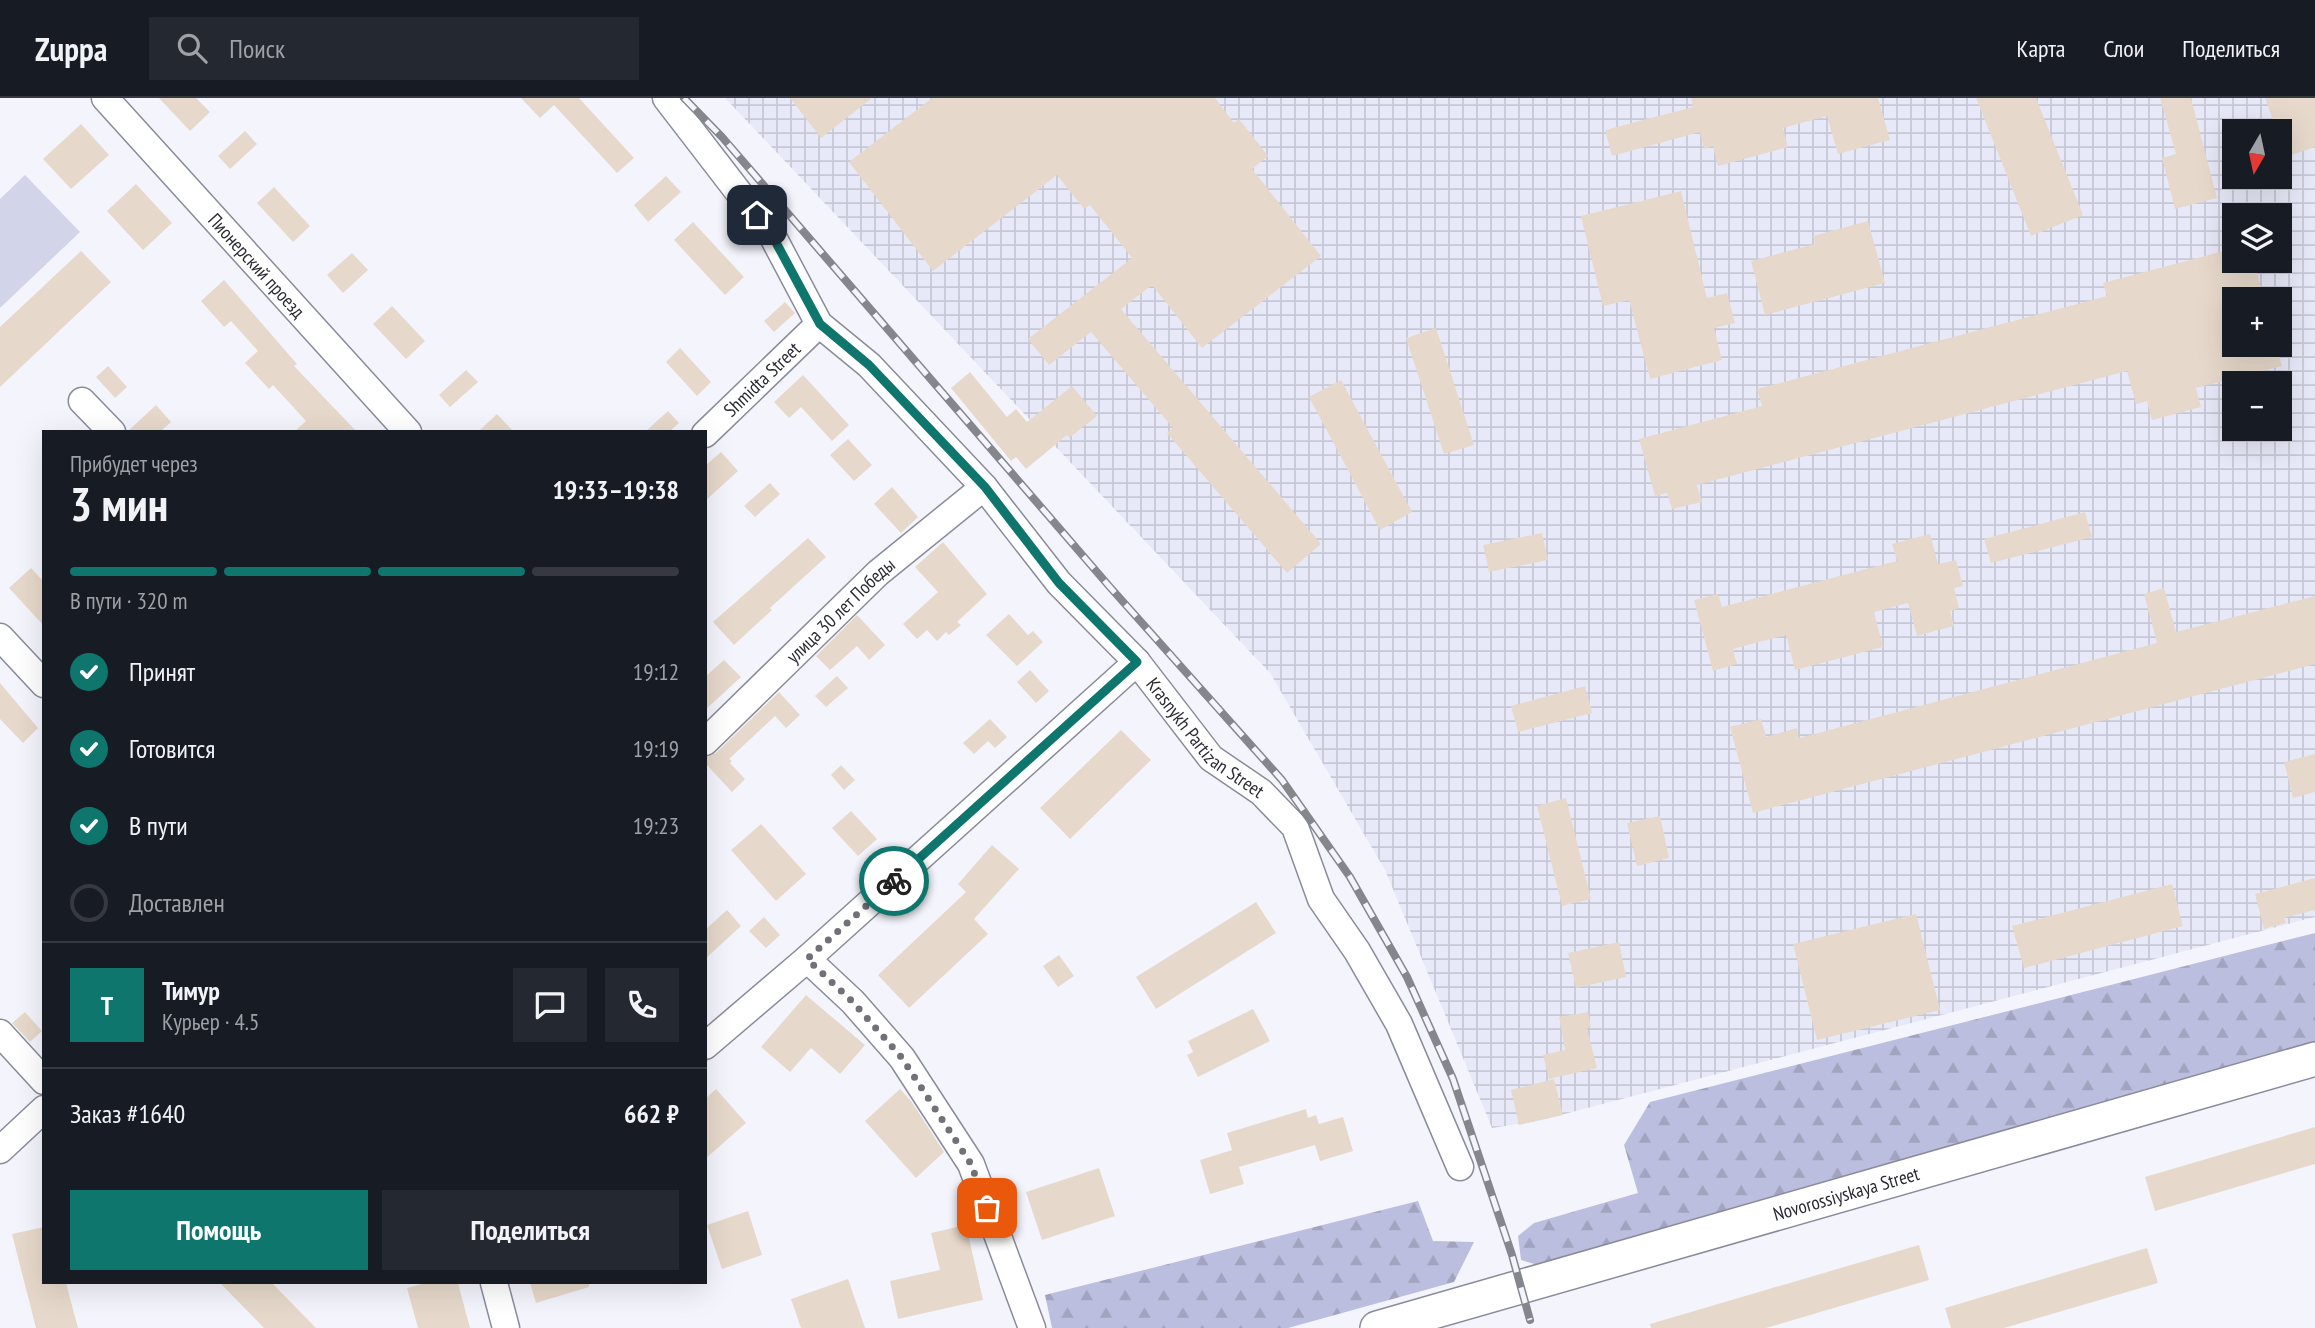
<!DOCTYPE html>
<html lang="ru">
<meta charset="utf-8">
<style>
body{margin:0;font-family:"PT Sans Narrow",sans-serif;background:#242831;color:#f1f3f6;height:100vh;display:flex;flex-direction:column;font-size:26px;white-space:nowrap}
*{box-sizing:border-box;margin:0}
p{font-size:23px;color:#9ea1a6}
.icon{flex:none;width:38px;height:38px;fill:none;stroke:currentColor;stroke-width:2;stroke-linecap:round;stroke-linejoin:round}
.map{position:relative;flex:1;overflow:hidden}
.details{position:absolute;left:42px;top:332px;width:665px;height:854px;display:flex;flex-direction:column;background:#171b24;border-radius:0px;box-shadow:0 7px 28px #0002}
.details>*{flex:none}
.needle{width:46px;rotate:189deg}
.buttons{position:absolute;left:2222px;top:21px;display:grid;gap:14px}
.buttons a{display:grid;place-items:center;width:70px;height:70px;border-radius:0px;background:#171b24;box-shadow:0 7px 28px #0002;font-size:35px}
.pin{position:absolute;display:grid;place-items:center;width:60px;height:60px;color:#fff;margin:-30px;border-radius:14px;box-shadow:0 4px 10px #0006}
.courier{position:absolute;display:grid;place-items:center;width:70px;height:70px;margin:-35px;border:5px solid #0f766e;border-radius:50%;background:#fff;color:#222;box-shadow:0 2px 9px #0007}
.headline em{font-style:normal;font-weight:800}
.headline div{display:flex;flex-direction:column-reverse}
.headline{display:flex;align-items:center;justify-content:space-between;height:119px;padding:0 28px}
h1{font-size:46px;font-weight:800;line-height:52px}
.bar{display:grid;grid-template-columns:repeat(4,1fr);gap:10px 7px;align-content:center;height:84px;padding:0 28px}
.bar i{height:9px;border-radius:5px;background:#363941}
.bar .selected{background:#0f766e}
.bar p{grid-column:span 4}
.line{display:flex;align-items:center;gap:18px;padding:0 28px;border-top:2px solid #363941}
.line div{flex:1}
.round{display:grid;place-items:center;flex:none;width:74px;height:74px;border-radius:0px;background:#242831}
ol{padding:0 28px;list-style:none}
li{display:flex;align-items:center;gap:21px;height:77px}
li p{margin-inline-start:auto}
li .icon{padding:7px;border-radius:50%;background:#0f766e;color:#fff;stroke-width:4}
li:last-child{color:#9ea1a6}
li i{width:38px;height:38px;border:4px solid #363941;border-radius:50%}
.action{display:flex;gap:14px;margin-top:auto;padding:14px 28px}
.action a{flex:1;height:80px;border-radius:0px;background:#0f766e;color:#fff;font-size:28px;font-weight:800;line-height:80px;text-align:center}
.action a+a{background:#242831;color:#f1f3f6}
header{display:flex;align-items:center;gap:42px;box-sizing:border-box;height:98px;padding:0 35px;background:#171b24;border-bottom:2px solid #363941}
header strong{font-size:33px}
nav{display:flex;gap:38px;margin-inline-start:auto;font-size:24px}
.search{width:490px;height:63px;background:#242831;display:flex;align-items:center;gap:18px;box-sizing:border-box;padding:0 24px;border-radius:0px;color:#9ea1a6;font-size:26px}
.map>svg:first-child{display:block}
.industrial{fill:url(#industrial-grid);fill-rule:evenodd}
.forest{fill:url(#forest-firs)}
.park{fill:#d2d4e9}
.building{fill:#e6d9cb}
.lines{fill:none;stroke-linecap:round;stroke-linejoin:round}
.minor-casing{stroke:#898b9b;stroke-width:29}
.major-casing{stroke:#898b9b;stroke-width:36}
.minor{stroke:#fff;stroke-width:26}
.major{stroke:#fff;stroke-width:33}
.rail-casing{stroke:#86878d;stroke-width:8}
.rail{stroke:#f4f5fc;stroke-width:5;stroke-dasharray:16;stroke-linecap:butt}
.done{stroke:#717278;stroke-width:7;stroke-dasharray:0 12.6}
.route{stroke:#0f766e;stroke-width:9}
.labels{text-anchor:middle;stroke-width:6;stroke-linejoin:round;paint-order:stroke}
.street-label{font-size:19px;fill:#2a2b31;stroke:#f4f5fc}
</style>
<header>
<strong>Zuppa</strong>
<div class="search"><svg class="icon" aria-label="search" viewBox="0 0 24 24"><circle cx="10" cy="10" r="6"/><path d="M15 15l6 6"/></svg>Поиск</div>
<nav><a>Карта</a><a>Слои</a><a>Поделиться</a></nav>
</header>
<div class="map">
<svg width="2315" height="1230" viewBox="0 0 2315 1230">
<defs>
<pattern id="industrial-grid" width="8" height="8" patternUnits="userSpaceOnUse" patternTransform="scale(1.75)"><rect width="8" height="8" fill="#e8e9f8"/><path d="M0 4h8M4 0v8" fill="none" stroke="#c7c8d5"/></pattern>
<pattern id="forest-firs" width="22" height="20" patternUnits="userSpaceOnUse" patternTransform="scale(1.75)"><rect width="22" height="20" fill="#bbbede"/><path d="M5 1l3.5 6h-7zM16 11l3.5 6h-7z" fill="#a1a3bf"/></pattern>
</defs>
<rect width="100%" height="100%" fill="#f4f5fc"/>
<path class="industrial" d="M725,0H2315V819L1538,1023L1492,1030L1385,772L1270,575ZM2235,33H2280V79H2235ZM2235,117H2280V163H2235ZM2235,201H2280V247H2235ZM2235,285H2280V331H2235Z"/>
<g class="forest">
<path d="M2315,835V946L1545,1169L1521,1162L1518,1138L1534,1125L1638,1095L1624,1047L1650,1004Z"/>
<path d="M1418,1103L1433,1143L1474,1144L1454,1184L1288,1230H1052L1045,1197Z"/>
</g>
<path class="park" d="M25,77L80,134L0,210V101Z"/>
<g class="building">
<path d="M159,0H196L210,14L190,33Z"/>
<path d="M521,0H579L634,60L617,75L554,7L540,20Z"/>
<path d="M790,0H872L821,40Z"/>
<path d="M932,0H1215L1234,25L1239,21L1268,58L1252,71L1321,158L1202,250L1152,187L1121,211L1321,446L1287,475L1167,335L1173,330L1091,234L1049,267L1028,241L1132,160L1090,107L1084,111L1057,77L933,173L849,64Z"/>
<path d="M1691,0H1878L1890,42L1838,56L1827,18L1783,30L1788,49L1718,68L1713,48L1704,51L1700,34L1612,58L1605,32L1693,9Z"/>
<path d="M1976,0H2036L2083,117L2031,138Z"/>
<path d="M2160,0H2191L2217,100L2175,111L2162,60L2176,56Z"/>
<path d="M2265,0H2315V49L2285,59L2280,44V33H2277Z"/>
<path d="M81,26L109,57L71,91L43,61Z"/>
<path d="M245,33L257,46L230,71L218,58Z"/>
<path d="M666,78L681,94L648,124L634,107Z"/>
<path d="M136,86L172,125L143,152L107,113Z"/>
<path d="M274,89L310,128L293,144L257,105Z"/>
<path d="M1681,93L1707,200L1727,195L1735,225L1714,230L1722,262L1650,281L1629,202L1603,208L1581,118Z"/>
<path d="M1868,123L1885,185L1765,217L1751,163L1815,146L1813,138Z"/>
<path d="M693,124L744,179L725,197L674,142Z"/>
<path d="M2235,150V163H2254L2264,201H2235V247H2276L2282,268L2196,290L2201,309L2152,322L2147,303L2136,306L2127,273L1697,387L1702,404L1672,411L1667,395L1655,398L1639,341L1762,308L1757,291L2107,198L2103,185Z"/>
<path d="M81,153L111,184L0,289V229Z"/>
<path d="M352,155L368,172L343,195L327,177Z"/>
<path d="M224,182L297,266L294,268L357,334H294L306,323L273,287L269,291L245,265L258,253L231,223L224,229L201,203Z"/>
<path d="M785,204L795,215L774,234L764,223Z"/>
<path d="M392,208L425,243L406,261L373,226Z"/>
<path d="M1436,230L1474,347L1444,356L1406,240Z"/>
<path d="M680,250L711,284L697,298L666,264Z"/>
<path d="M108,268L127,289L115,300L96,279Z"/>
<path d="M466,272L478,284L450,309L439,297Z"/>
<path d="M970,274L1007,319L1016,311L1027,324L1072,288L1097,318L1069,340L1067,337L1026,371L1016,359L1011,363L951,290Z"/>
<path d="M803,277L849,327L832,343L801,309L789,320L774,304Z"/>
<path d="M1341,282L1412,414L1380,432L1309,299Z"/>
<path d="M156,307L171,324L160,334H127Z"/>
<path d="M668,313L679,325L669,334H645Z"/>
<path d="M497,316L514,334H478Z"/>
<path d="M848,341L872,367L854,383L830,357Z"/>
<path d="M721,354L738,373L705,403V368Z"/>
<path d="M770,385L780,396L755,419L744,408Z"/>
<path d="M892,389L918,419L901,435L874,406Z"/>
<path d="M2085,414L2092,439L1991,465L1984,441Z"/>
<path d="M1542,435L1548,462L1489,474L1483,447Z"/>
<path d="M1930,436L1938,466L1956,462L1963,488L1954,490L1959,510L1950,513L1954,528L1917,538L1908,505L1874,514L1883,549L1795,572L1786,537L1733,551L1737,566L1713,573L1694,502L1718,496L1722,509L1897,463L1892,446Z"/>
<path d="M808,440L826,459L770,510L772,512L734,547L713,524Z"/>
<path d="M943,444L987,496L957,524L961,527L949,537L946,534L937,543L927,532L917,541L903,526L938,494L915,469Z"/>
<path d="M31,470L44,484V528L9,490Z"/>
<path d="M2164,490L2176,534L2315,498V566L1753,715L1730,629L1761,621L1766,639L1797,630L1799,640L2157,545L2144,496Z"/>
<path d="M1009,516L1028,537L1033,533L1043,544L1017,568L986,537Z"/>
<path d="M857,517L885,547L869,562L857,548L830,572L816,558Z"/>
<path d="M724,562L741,579L705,612V579Z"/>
<path d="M1030,572L1049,593L1036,605L1017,584Z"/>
<path d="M837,578L848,590L826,609L815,598Z"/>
<path d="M0,585L38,630L23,645L0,621Z"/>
<path d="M1585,588L1592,615L1518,634L1511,608Z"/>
<path d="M779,594L800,617L786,630L775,618L729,661L732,663L730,665L745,681L732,694L705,665V659L716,655Z"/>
<path d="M990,621L1007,639L995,650L988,643L974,656L963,645Z"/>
<path d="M1121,632L1151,662L1070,741L1040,710Z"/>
<path d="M2315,656V694L2293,700L2284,664Z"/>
<path d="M841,667L855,682L844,692L831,677Z"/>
<path d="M1566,700L1591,801L1562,808L1537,708Z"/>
<path d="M851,713L877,741L858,758L832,730Z"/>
<path d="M1660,718L1669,760L1637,768L1627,725Z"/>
<path d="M761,726L806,776L776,803L731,752Z"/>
<path d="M992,747L1019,771L974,821L988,836L909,910L878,877L966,794L958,786Z"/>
<path d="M2315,780V812L2284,820L2286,825L2264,831L2255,796Z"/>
<path d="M2172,786L2183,828L2024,870L2012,828Z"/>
<path d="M1256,804L1276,835L1156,911L1136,879Z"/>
<path d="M727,812L741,828L705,861V832Z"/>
<path d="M1916,816L1940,912L1817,942L1793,846Z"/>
<path d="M764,819L780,837L766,850L749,833Z"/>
<path d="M1619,844L1626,879L1576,890L1568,855Z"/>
<path d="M1059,857L1074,878L1058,889L1043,868Z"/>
<path d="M806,897L865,947L840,976L811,950L790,974L761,949Z"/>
<path d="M1253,911L1270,943L1198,979L1187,957L1193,954L1188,943Z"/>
<path d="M25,914L42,933L30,944L12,925Z"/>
<path d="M1588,914L1591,929L1587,930L1597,970L1549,981L1543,957L1565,952L1559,919Z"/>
<path d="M1554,981L1563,1017L1519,1027L1511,992Z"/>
<path d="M716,991L746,1025L705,1061V1001Z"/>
<path d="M900,991L911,1003L944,1054L916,1080L865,1023Z"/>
<path d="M1306,1011L1308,1020L1316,1017L1319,1026L1343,1019L1353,1053L1320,1063L1315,1047L1239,1069L1244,1086L1210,1096L1200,1062L1232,1052L1227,1035Z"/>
<path d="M2315,1029V1066L2155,1113L2145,1079Z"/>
<path d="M1099,1070L1115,1118L1042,1142L1026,1094Z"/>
<path d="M748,1113L762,1157L722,1171L707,1127Z"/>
<path d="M966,1127L983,1202L898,1221L890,1183L940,1172L931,1135Z"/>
<path d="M44,1129V1185H66L78,1230H36L12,1136Z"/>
<path d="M1919,1147L1929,1182L1766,1230H1651L1650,1226Z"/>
<path d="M2147,1150L2158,1185L2004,1230H1951L1945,1210Z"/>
<path d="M848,1181L865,1230H801L791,1201Z"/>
<path d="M220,1185H272L316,1230H264Z"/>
<path d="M426,1185H458L470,1230H418L407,1190Z"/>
<path d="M530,1185H589V1189L536,1205Z"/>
</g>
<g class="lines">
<g class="minor-casing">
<g id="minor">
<path id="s1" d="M105,0L408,334"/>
<path id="s2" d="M666,0L773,139L819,226L869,267L984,389L1059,485L1137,564L1211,660L1261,694L1295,729L1321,801L1357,853L1399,926L1460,1069"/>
<path d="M82,303L112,334"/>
<path id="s3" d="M705,336L819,226"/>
<path d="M0,539L44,586"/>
<path id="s4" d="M705,644L878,475L984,389"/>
<path d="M807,861L853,904L902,960L971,1066L1032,1230"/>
<path d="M0,935L44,983"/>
<path d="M705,948L807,861L1137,564"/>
<path d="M0,1052L44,1011"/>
<path d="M494,1185L506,1230"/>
</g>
</g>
<g class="major-casing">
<g id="major">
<path id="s5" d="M1377,1230L2315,961"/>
</g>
</g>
<use href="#minor" class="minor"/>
<use href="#major" class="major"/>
<g class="rail-casing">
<path id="rail" d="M684,0L722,39L1109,488L1282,682L1350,779L1407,879L1453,981L1512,1157L1530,1222"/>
</g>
<use href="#rail" class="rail"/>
</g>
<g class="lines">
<path class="done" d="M894,783L807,861L853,904L902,960L971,1066L987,1110"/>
<path class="route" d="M757,117L773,139L820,226L869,267L985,389L1059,485L1137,564L894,783"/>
</g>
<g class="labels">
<g class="street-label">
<text dy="7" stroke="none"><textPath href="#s1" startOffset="226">Пионерский проезд</textPath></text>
<text dy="7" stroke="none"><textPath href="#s3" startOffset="79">Shmidta Street</textPath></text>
<text dy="7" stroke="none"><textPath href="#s4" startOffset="189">улица 30 лет Победы</textPath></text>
<text dy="7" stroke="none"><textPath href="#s2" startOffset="842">Krasnykh Partizan Street</textPath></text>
<text dy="7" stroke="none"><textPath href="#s5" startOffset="488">Novorossiyskaya Street</textPath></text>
</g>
</g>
</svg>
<div class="buttons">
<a><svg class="needle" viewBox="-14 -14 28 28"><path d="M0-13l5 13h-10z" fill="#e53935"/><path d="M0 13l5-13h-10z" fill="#9ea1a6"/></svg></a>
<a><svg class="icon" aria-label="layers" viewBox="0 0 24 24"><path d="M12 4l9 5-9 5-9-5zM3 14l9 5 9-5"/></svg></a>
<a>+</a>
<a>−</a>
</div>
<div class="pin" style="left:987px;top:1110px;background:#ea580c"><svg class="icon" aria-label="bag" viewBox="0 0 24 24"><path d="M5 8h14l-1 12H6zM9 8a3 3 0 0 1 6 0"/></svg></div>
<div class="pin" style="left:757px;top:117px;background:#1f2937"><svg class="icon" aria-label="home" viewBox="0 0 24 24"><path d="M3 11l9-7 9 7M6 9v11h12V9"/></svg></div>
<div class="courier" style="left:894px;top:783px"><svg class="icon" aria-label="bike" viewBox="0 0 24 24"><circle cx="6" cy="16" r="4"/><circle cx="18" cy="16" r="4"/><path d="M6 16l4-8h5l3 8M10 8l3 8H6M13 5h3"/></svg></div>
<section class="details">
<div class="headline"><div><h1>3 мин</h1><p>Прибудет через</p></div><em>19:33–19:38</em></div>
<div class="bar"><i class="selected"></i><i class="selected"></i><i class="selected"></i><i></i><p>В пути · 320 m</p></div>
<ol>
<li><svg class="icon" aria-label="check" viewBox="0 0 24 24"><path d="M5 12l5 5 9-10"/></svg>Принят<p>19:12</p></li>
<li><svg class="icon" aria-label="check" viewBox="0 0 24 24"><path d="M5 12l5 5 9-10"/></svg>Готовится<p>19:19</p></li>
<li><svg class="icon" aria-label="check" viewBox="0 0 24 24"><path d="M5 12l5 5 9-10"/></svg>В пути<p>19:23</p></li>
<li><i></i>Доставлен</li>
</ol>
<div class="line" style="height:126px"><b class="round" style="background:#0f766e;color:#fff">Т</b><div><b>Тимур</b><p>Курьер · 4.5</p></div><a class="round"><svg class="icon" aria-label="chat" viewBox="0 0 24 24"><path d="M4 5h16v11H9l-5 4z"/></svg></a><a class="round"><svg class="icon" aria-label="phone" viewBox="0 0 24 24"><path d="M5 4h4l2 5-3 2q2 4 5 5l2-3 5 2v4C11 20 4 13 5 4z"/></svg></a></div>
<div class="line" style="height:91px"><div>Заказ #1640</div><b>662 ₽</b></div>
<div class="action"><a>Помощь</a><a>Поделиться</a></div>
</section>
</div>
